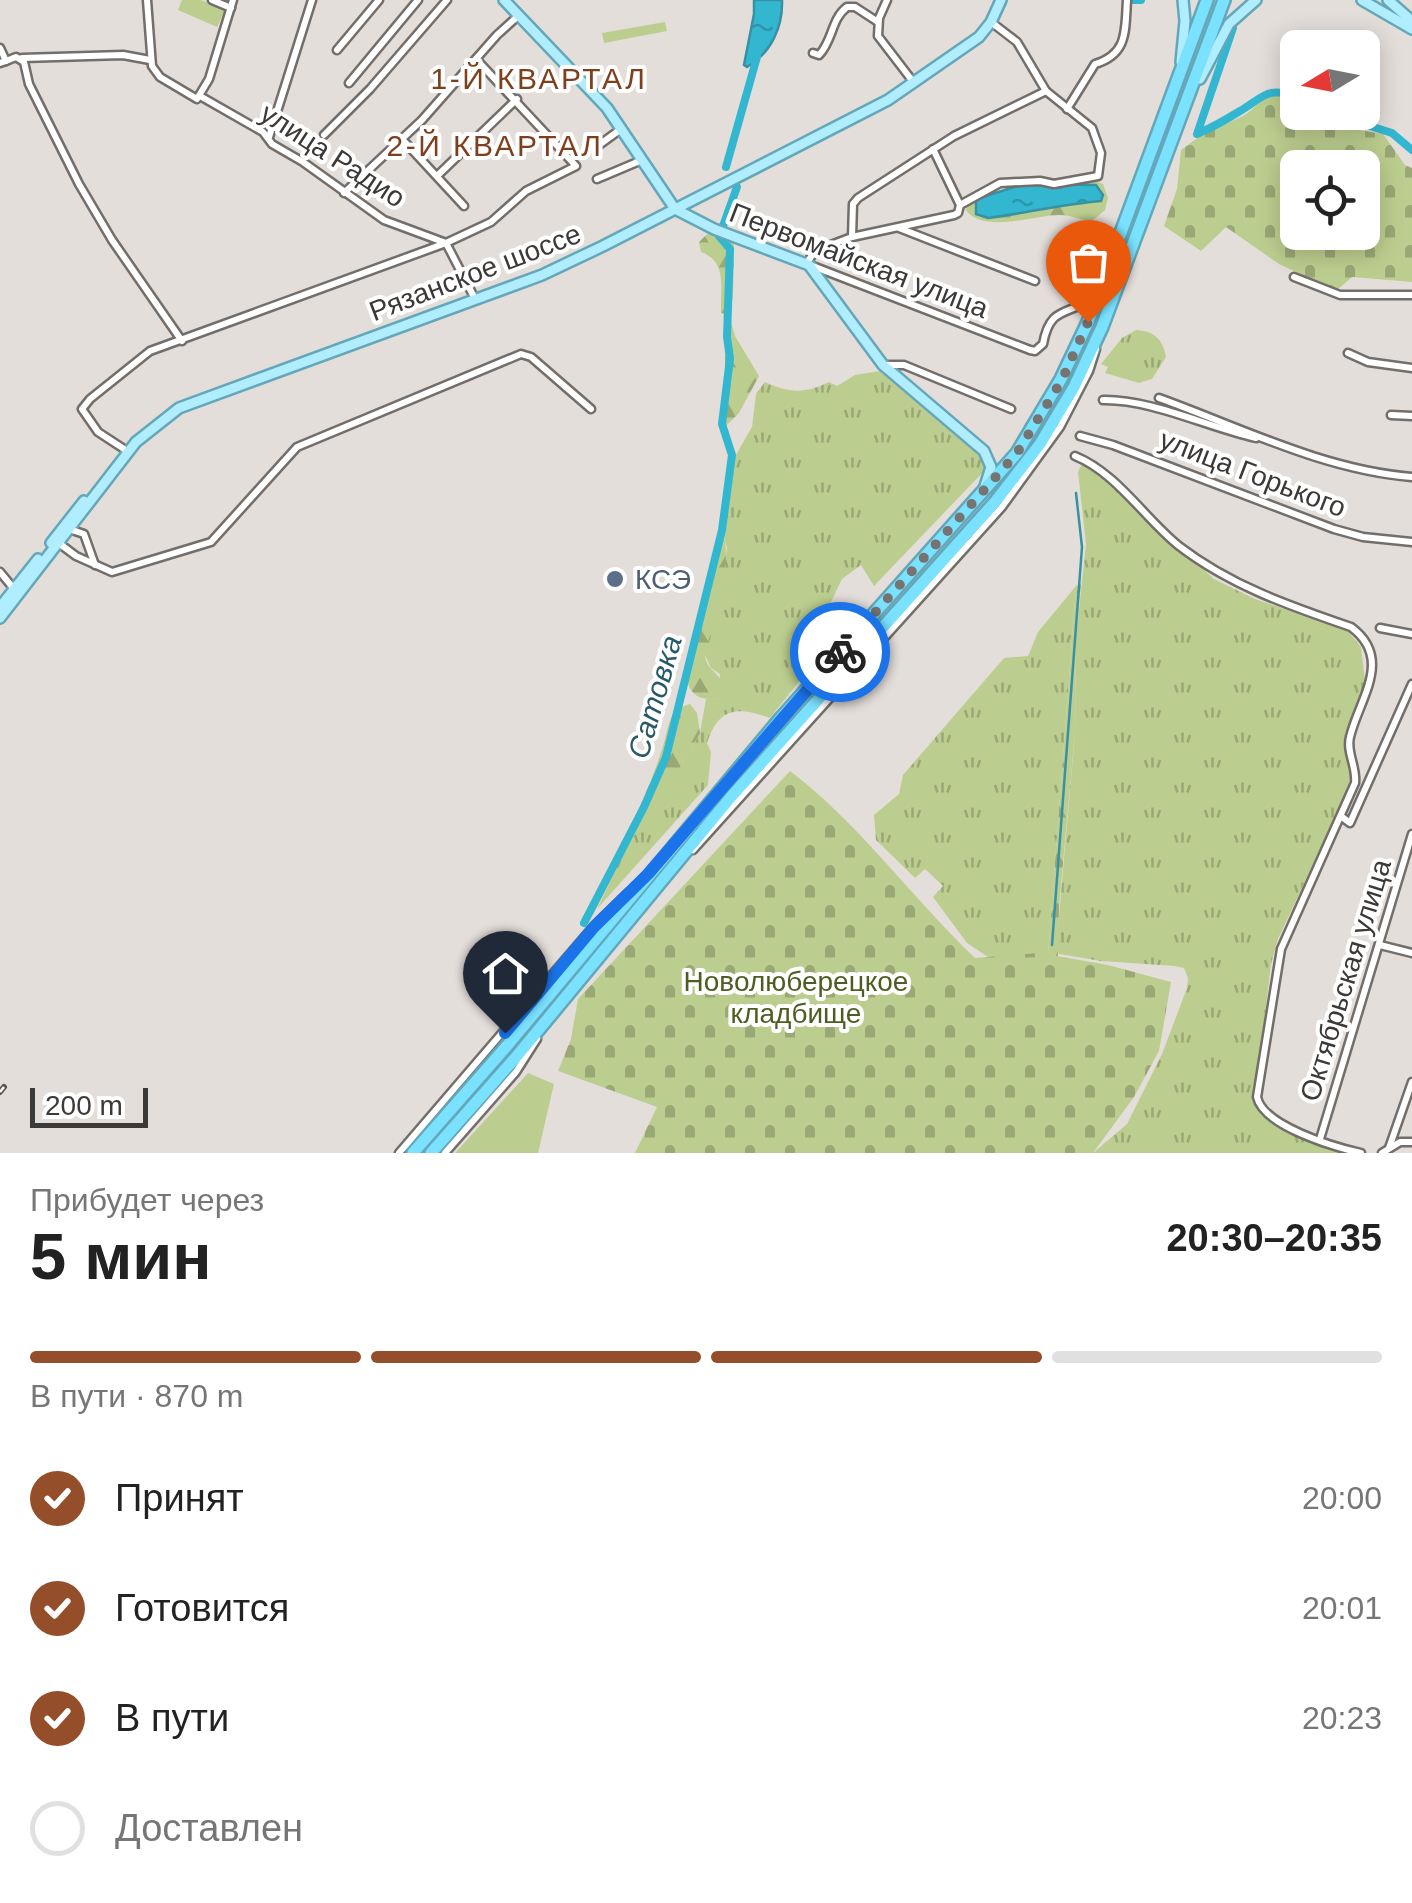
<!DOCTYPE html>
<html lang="ru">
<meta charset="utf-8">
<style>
body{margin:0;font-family:Helvetica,sans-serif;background:#f6f6f6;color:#222;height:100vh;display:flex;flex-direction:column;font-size:38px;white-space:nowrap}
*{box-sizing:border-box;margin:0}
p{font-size:32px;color:#767676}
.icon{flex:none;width:55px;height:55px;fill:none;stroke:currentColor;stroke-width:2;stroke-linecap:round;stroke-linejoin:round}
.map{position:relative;height:1153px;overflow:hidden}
.details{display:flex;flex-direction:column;background:#fff;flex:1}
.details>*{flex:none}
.needle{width:65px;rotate:260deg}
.tools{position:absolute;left:1280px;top:30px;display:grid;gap:20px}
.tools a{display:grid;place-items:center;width:100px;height:100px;border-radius:15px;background:#fff;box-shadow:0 5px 25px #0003;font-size:50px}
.scale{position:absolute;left:30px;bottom:25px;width:118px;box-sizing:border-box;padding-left:10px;border:5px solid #3c3a38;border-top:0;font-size:28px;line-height:35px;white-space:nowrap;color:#3c3a38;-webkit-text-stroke:8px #fff;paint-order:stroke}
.pin{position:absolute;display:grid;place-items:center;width:85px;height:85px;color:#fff;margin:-102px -42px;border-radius:50% 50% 50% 0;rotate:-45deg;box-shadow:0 0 10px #0007}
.pin .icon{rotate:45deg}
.courier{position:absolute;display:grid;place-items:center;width:100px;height:100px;margin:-50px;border:8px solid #1a73e8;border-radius:50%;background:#fff;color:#222;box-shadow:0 2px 12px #0007}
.headline em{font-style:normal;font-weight:700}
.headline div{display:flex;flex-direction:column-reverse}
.headline{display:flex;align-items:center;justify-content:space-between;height:170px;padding:0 30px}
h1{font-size:65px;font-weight:700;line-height:75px}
.bar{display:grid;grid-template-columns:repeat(4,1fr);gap:15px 10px;align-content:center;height:120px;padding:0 30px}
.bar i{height:12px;border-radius:8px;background:#e0e0e0}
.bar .active{background:#954e2a}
.bar p{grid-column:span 4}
ol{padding:0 30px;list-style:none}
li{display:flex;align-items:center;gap:30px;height:110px}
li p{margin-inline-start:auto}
li .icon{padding:10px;border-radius:50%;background:#954e2a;color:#fff;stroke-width:4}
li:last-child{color:#767676}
li i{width:55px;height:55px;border:5px solid #e0e0e0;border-radius:50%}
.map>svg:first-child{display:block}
.grass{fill:url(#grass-tufts)}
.forest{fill:url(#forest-firs)}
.cemetery{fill:url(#cemetery-stones);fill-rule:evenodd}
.green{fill:#bcce8f}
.water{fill:url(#water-ripples);stroke:#3692a3;stroke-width:2.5}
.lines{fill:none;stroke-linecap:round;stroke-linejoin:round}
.stream{stroke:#3692a3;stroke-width:2.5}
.river{stroke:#33b7d1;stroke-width:8}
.minor-casing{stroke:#736e6a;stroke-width:11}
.major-casing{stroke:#64a7b9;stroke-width:14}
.highway-casing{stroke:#64a7b9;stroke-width:16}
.minor{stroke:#fff;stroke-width:6}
.major{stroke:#afedff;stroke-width:9}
.highway{stroke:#7ae1ff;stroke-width:11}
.rail-casing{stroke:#595654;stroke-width:6}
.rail{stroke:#fff;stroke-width:2.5;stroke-dasharray:8;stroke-linecap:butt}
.done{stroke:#777371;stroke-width:10;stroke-dasharray:0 18}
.route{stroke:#1a73e8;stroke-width:12}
.service-dot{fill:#5c6f8a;stroke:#fff;stroke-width:4}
.labels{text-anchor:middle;stroke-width:8;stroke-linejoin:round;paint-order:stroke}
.street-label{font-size:28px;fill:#3c3a38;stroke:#fff}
.service-label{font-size:28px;fill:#4e5e75;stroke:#fff;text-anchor:start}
.park-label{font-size:28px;fill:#4e5d21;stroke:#fff}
.neighbourhood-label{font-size:30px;letter-spacing:2.5px;fill:#7f3f1d;stroke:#fff}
.water-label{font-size:30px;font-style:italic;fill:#275a66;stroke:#fff}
</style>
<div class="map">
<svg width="1412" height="1153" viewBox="0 0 1412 1153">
<defs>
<pattern id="grass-tufts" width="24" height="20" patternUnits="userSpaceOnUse" patternTransform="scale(2.5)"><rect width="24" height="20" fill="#bcce8f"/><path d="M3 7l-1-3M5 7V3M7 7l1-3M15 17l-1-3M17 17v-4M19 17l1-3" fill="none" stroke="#9aa876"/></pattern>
<pattern id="forest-firs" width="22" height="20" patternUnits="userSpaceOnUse" patternTransform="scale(2.5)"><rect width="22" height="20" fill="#bcce8f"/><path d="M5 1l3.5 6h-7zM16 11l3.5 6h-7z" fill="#9aa876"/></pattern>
<pattern id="cemetery-stones" width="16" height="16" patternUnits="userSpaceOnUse" patternTransform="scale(2.5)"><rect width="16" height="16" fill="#bcce8f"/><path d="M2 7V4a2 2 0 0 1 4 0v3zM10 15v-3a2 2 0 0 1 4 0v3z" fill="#9aa876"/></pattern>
<pattern id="water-ripples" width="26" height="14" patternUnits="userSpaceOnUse" patternTransform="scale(2.5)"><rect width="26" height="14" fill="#33b7d1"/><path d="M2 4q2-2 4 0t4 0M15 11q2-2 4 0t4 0" fill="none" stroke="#2c96ab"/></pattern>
</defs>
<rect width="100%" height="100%" fill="#e4deda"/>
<g class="grass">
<path d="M1136,330C1154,331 1163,339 1166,357L1152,379L1139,383L1105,373L1108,367L1101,364L1122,338Z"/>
<path d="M880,371L978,453L985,463V470L874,586L861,565L842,579L828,608L839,631L770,718C739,707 719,706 707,743L711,752L708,785L597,909L631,838L654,811L700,733L706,699L720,698V674L711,668L704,653L724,571L727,548L724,537L733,460L752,427L756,394L765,382C789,393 805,394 829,382L837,386L855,375Z"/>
<path d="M1082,463L1112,486L1214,579L1255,599L1347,630L1361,647L1365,681L1344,740L1352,781L1278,939L1271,964L1255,1099C1263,1130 1326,1145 1353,1153H1093L1127,1124L1162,1054L1187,988L1188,978L1184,968L1175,966L1101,961L1059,954L1056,950L1075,733L1076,637L1086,544L1078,472Z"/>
<path d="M1076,586L1048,955L991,959L967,943L933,897L943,886L925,869L915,878L876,840L874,815L899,794L903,775L1004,658L1028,656L1038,632Z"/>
</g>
<g class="forest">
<path d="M1090,179L1103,184L1108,198L1105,210L1092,221C1080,220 1071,215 1059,215C1036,215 982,234 966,210L968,203L992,189L998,192L977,200L979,217L1096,202L1069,187L1060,186L1083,183Z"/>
<path d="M708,233L734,243L733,296L729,315L721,313C720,288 728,262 701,252L699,242Z"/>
<path d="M725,320L731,322L735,336L759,376L739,413L725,427L720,420L725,383Z"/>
<path d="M724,537C731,560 718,608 711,633C709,640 704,649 705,656C707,673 726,674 728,697C708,701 690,701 687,678L708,585L719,543Z"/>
<path d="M1081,584L1076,638L1075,733L1059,907L1058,956L1048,955L1076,586Z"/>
<path d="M690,704L697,713L700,733L655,811L631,838L594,913L582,919C612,861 647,803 665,739C669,722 671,709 690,704Z"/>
</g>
<g class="cemetery">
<path d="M1273,96L1285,97L1297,105L1298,112L1308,113L1324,124L1383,134L1405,165L1412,168V282L1352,277L1336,291L1279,264L1226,227L1201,251L1164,226L1177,189L1181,150C1205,132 1212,129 1239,118C1252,113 1257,100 1273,96ZM1298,168H1362V232H1298Z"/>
<path d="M790,771C857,821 912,898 975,958L1040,953L1108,965L1171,982L1159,1051L1134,1097L1093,1153H635L657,1107L558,1071L571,1039L578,999Z"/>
</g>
<g class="green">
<path d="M182,0H201L225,10L217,27L178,10Z"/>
<path d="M665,22L667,31L604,43L602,33Z"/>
<path d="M528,1073L554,1084L538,1153H455Z"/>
</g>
<g class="water">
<path d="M754,0H782C783,27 771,53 747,67L744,65L754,14Z"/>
<path d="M1024,184L1096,185L1103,195L1101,201C1064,204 1026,213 988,218L976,214V199Z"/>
</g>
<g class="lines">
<path class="stream" d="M1052,945L1082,547L1076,493"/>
<g class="river">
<path d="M1134,0H1141"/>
<path d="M1233,28L1197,134C1211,128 1227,119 1240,111C1264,97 1267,85 1298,98"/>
<path d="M1326,112L1392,133L1412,150"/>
<path d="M726,167L757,57"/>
<path d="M723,226L737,187L735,184"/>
<path d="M584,923L644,807L666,757L722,530L732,455L722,424L730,358L727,337L730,249L719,236"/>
</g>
<g class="minor-casing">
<g id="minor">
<path d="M147,0L152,66L160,77L197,99L209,79L233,0"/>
<path d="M212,0L231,8"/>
<path d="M887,0L879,18L878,36L911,79"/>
<path d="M0,48L6,61L0,63"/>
<path d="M337,50L379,0"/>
<path d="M813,53L819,55C833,41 831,19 847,7H855L878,22"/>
<path d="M22,58L123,55L150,60"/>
<path d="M6,61L16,57L24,62L29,84L79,184L112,240L182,341"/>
<path d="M349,83L418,0"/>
<path d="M200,96L263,132L272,144L303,162L384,220L446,243L473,295"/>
<path d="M1067,109L1095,64C1128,54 1125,31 1127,0"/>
<path d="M324,135L370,89L447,0"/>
<path d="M269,137L312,0"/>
<path d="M402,139L464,206"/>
<path d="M599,145L621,129"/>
<path d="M933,149L960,205"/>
<path d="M437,176L517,99"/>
<path d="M597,179L642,160"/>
<path d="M344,193L422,120L497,35L518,16"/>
<path d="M899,228L1035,281"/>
<path d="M852,237L853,204L858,198L954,136L1046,91"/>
<path d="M806,264L815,251L852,237L954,215L958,213L960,205L1000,183L1040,181L1054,184L1098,176L1101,153L1092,128L1046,91L1017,42L991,22"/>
<path d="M810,265L1030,350L1035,351L1043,344C1050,306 1066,316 1094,298"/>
<path d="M1294,277L1340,295H1412"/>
<path d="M1348,353L1368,362L1412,368"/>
<path d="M883,365H904L1011,409"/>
<path d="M1159,398C1242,428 1324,470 1412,477"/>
<path d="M1103,400C1151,399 1207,427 1256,438"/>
<path d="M1391,415L1412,416"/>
<path d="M1080,436L1113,445L1334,529L1363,537L1412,542"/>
<path d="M124,449L98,432L82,409L90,399L150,351L446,243L491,222L526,191L576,166L476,59"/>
<path d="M1075,456C1117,473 1145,519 1179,546C1231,586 1290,606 1351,627C1394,659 1359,699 1350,737C1346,752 1357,767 1355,783L1281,949L1257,1097C1263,1126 1334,1147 1361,1153"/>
<path d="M66,528L84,534L95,565"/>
<path d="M56,541L76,556L112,572L211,542L297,447L521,354L531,357L591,409"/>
<path d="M0,572L14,589"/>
<path d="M1380,628L1412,634"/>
<path d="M1342,817L1350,823L1412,684"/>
<path d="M693,850L1002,507L1060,427L1089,371L1096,349"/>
<path d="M1380,945L1412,953"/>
<path d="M1320,1139L1412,834"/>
<path d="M1389,1148L1412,1082"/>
<path d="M399,1153L593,927L629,892"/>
<path d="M445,1153L516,1072L537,1039"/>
<path d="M1382,1153L1400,1142H1412"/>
</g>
</g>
<g class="major-casing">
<g id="major">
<path d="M504,0L607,108L675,209L714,229L809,265L883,365L984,451L991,467L985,486"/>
<path d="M1362,0L1412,29"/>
<path d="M1388,0L1412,21"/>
<path d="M1181,62L1185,21L1183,0"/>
<path d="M1200,79L1229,24L1256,0"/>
<path d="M51,543L84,501"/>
<path d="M0,607L38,559"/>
<path d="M0,618L136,442L179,408L542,275L603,246L888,100L979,37L991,22L1001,0"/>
</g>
</g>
<g class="highway-casing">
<g id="highway">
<path d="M413,1153L506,1047L781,718L1017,453L1061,379L1088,322L1207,0"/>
<path d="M431,1153L516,1057L730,798L995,502L1040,444L1074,387L1102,327L1224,0"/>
</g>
</g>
<use href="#minor" class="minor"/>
<use href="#major" class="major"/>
<use href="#highway" class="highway"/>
<g class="rail-casing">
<path id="rail" d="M0,1092L4,1087"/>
</g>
<use href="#rail" class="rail"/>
</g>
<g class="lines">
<path class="done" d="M840,652L1017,453L1062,380L1088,322"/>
<path class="route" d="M505,1033L594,927L648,874L840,652"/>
</g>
<circle class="service-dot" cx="615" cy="579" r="10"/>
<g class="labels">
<g class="street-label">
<text transform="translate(333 155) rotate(33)" y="10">улица Радио</text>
<text transform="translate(859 260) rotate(21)" y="10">Первомайская улица</text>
<text transform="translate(475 272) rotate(-21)" y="10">Рязанское шоссе</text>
<text transform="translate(1253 473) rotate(21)" y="10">улица Горького</text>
<text transform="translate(1345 980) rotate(-73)" y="10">Октябрьская улица</text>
</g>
<g class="service-label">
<text x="635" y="589">КСЭ</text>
</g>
<g class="park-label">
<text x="796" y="991">Новолюберецкое<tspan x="796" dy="32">кладбище</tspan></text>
</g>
<g class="neighbourhood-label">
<text x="539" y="89">1-Й КВАРТАЛ</text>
<text x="495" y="156">2-Й КВАРТАЛ</text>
</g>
<g class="water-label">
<text transform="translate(655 697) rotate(-74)" y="10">Сатовка</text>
</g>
</g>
</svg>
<div class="tools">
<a><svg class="needle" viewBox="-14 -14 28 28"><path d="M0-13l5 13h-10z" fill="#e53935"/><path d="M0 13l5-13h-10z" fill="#767676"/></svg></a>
<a><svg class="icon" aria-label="locate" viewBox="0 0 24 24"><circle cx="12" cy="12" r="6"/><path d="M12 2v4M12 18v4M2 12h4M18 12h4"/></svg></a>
</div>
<div class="scale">200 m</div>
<div class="pin" style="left:1088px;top:322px;background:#ea580c"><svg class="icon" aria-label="bag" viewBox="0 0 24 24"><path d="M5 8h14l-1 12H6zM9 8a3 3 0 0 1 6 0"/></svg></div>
<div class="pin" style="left:505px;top:1033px;background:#1f2937"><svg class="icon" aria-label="home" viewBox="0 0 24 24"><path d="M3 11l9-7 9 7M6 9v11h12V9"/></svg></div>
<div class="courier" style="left:840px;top:652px"><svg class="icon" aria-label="bike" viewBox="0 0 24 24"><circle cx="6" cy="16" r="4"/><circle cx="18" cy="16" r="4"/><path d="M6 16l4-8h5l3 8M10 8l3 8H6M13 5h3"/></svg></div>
</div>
<section class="details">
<div class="headline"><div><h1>5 мин</h1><p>Прибудет через</p></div><em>20:30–20:35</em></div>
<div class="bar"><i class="active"></i><i class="active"></i><i class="active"></i><i></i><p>В пути · 870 m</p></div>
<ol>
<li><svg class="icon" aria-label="check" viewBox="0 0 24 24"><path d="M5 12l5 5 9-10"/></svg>Принят<p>20:00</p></li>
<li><svg class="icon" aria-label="check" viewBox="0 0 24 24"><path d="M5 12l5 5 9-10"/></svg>Готовится<p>20:01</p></li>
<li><svg class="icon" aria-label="check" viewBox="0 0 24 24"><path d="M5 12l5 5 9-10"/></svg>В пути<p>20:23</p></li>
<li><i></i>Доставлен</li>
</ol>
</section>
